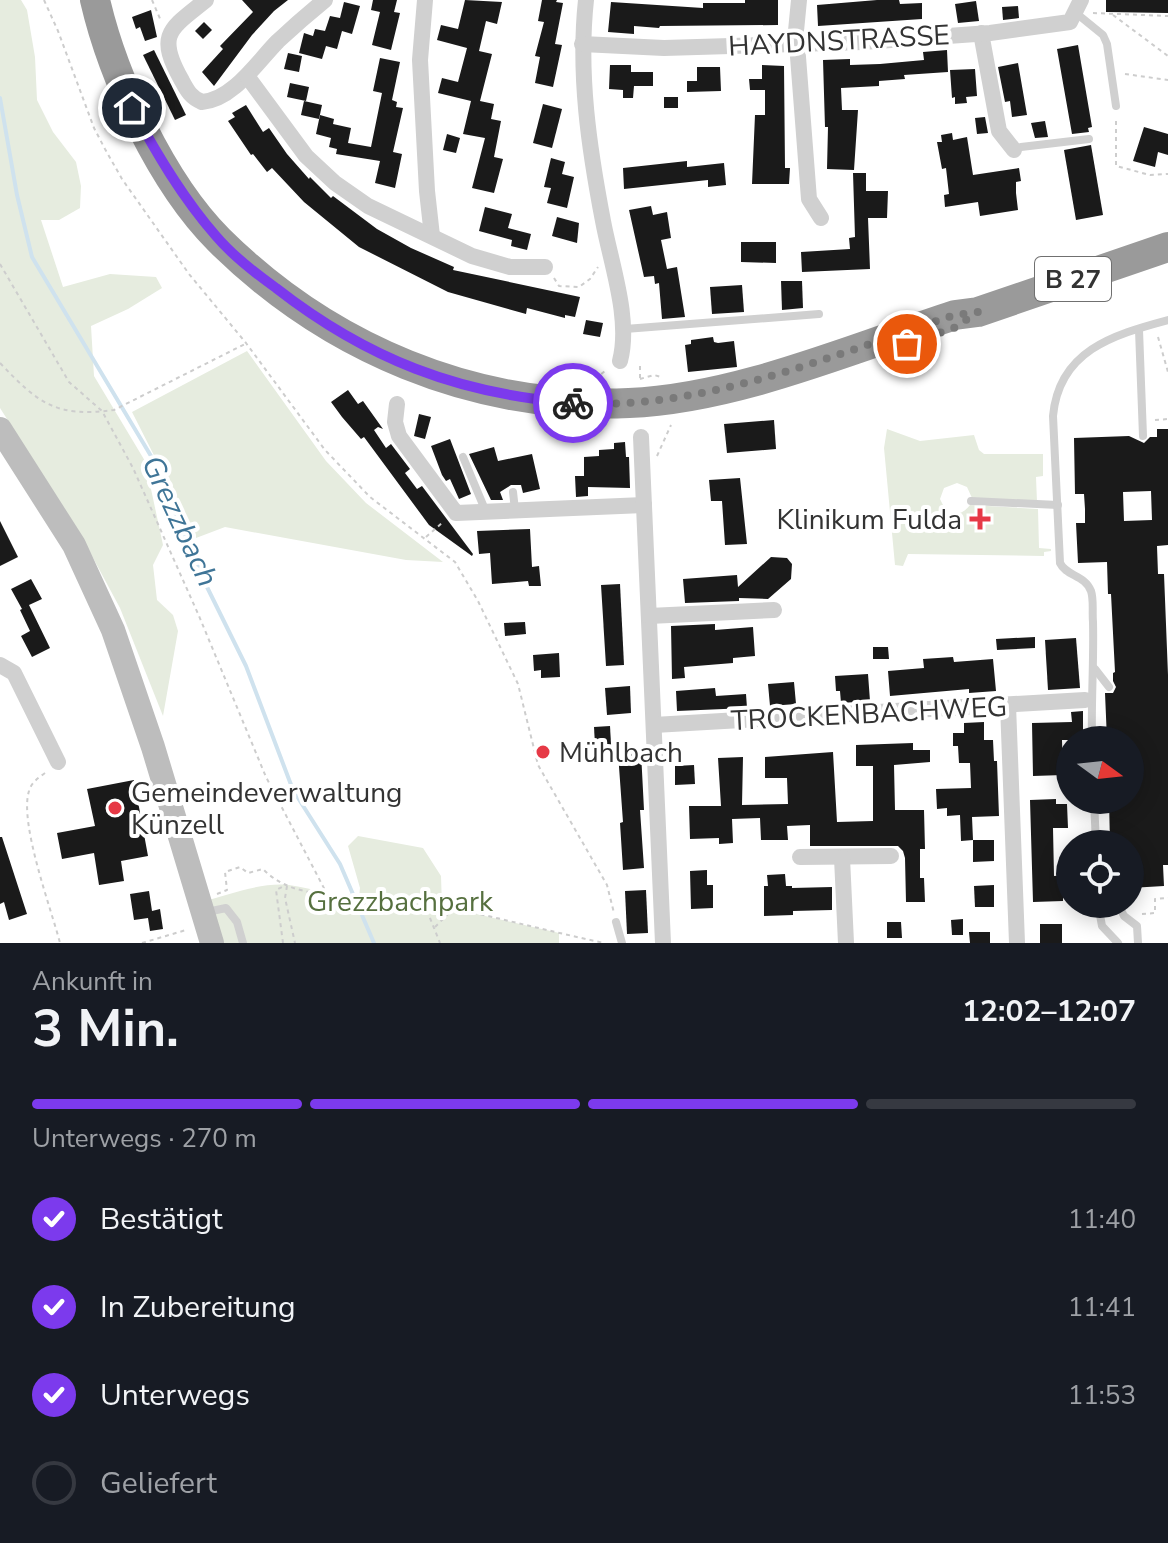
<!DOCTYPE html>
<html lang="de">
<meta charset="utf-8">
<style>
body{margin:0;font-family:"Nunito Sans",sans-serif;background:#242831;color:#f1f3f6;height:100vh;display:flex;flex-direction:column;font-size:30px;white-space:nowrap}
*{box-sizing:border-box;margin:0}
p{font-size:26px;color:#9ea1a6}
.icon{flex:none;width:44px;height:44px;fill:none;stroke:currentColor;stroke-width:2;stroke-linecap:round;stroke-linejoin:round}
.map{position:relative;height:943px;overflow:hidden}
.drawer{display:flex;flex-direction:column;background:#171b24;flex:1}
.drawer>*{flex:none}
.needle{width:52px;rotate:105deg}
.buttons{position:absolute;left:1056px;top:726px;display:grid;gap:16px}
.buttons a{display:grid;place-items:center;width:88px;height:88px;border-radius:50%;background:#171b24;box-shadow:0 4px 20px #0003;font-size:40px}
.pin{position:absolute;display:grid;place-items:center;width:68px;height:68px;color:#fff;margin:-34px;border:4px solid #fff;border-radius:50%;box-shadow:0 2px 8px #0007}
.courier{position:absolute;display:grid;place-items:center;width:80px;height:80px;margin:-40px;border:6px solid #7c3aed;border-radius:50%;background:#fff;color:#222;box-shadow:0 2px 10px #0007}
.summary em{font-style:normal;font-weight:700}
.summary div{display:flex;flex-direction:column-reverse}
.summary{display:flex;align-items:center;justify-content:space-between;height:136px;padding:0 32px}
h1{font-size:52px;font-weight:700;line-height:60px}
.bar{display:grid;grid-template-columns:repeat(4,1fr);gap:12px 8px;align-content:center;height:96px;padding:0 32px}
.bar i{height:10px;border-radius:6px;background:#363941}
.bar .on{background:#7c3aed}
.bar p{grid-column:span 4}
ol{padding:0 32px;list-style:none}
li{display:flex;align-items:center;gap:24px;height:88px}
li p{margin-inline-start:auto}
li .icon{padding:8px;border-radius:50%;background:#7c3aed;color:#fff;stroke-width:4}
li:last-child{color:#9ea1a6}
li i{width:44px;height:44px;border:4px solid #363941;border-radius:50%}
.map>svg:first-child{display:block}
.green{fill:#e6ecdf}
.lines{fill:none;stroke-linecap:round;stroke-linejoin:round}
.stream{stroke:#cfe2ee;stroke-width:4}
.building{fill:#1a1a1a;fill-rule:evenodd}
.path{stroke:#cdcdcd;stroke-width:2;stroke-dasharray:4 4;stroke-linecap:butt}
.lane{stroke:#d0d0d0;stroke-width:8}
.street{stroke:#d0d0d0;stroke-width:16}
.secondary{stroke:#bdbdbd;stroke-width:24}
.highway{stroke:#9a9a9a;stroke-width:30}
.done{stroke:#7a7a7a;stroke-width:8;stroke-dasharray:0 14.4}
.route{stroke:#7c3aed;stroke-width:10}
.poi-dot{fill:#e63946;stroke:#fff;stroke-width:3}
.labels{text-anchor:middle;stroke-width:8;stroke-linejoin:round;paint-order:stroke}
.shield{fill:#fff;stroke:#707070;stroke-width:2}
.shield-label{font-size:26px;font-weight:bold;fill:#333}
.street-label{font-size:28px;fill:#333;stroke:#fff}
.poi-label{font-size:28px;fill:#333;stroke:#fff;text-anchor:start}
.park-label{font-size:28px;fill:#56703f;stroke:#fff}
.water-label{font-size:30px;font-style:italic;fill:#3f7597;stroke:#fff}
</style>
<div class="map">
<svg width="1168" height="943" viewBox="0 0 1168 943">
<rect width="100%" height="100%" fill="#fff"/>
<g class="green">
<path d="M0,0H21L27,10L35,57L37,100L53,132L76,162L81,186L80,208L59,220H41L63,287L110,274L156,277L162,288L128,309L91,326L94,376L145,461L163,545L153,565L157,600L173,615L178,631L163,716L120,608L78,530L0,408Z"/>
<path d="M247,351L326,461L366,503L443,562L406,560L225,527L196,538L132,412Z"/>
<path d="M887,429L920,441L974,435L979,450L984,454H1043V476L1036,477L1037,502L972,498L967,487L957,483L944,488L940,499L945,509C954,517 963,514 970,505L1038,509L1039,548L1051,549V551L1044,552V556L908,554L903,566L895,565L884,448Z"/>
<path d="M358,836L423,848L441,876L442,906L559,933V943H212L201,902C228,895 261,882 289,885C313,888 334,897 359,897L360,888L348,846Z"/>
</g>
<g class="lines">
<path class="stream" d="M0,98L17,195L32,257L151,456L206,585L246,666L293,790L340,864L374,943"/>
</g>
<g class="building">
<path d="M242,0H288L274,11L252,35L214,86L202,72L223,49L220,46L253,12Z"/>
<path d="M373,0H397L394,12L400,13L391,50L372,45L380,12L371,10Z"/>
<path d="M465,0L502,2L497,24L486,21L479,51L492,54L480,101L494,104L491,119L501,121L494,157L503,159L494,193L472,188L485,138L463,134L471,101L438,93L442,78L458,82L467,48L437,40L441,25L458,29Z"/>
<path d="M542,0H557L556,2L563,3L555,44L562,45L553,87L535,83L540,57L535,56L544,22L538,21Z"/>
<path d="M745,0H778V25L660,26L659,28L634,26V34L608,32L611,2L703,8V3H745Z"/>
<path d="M877,0H899L900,4L922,3V19L818,26L817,5Z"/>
<path d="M1106,0H1168V13L1106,12Z"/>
<path d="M976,1L979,21L958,23L955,4Z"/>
<path d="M344,2L360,6L352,34L342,31L337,49L326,46L322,59L299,53L304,33L313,36L315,29L325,31L330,16L340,18Z"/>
<path d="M1018,6L1019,18L1003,20L1002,7Z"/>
<path d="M151,10L157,37L145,41L140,27L136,29L132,17Z"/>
<path d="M204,22L212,30L203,39L195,31Z"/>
<path d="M1078,45L1092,127L1088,128L1089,132L1072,134L1057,49Z"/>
<path d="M154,50L186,115L175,120L143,55Z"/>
<path d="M947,50L948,72L904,75L905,79L879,81V86L841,88L842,110H858L854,170L827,169L828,127H825L823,60L850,59V65L880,64L924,60L923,52Z"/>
<path d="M288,53L302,56L299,72L284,69Z"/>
<path d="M380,58L400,62L392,100L397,102L396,107L403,108L393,152L402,154L395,188L375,183L380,161L336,154L337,149L329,147L331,138L316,134L320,115L334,119L333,124L351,128L348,143L371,147L382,93L373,91Z"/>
<path d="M1018,63L1027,115L1012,117L1010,101L1005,102L998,67Z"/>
<path d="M610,65H631V72H653V86H634L633,98H623V90L609,89Z"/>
<path d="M762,65L784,66L785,168H790L789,184H752L755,115H765V90H750L749,79H762Z"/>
<path d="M697,67H720L721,91L687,92V81H697Z"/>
<path d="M975,69L977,96L966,97L967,103L955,104V97L952,98L950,70Z"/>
<path d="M290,83L309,87L306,101L287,97Z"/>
<rect x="664" y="97" width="14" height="11"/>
<path d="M304,101L322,105L319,119L301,115Z"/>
<path d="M543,104L562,109L552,148L533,143Z"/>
<path d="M246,105L263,132L269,128L287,154L309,179L310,177L331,198L333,196L377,229L411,248L454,267L453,270L580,297L575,317L565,315V318L527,308L526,314L448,292L359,247L304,202L272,168L267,172L253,154L251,155L228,121L235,117L232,113Z"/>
<path d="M985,117L988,133L977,134L975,118Z"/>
<path d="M1045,121L1048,137L1035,138L1031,123Z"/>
<path d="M1144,127L1168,134V155L1158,152L1155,167L1133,161Z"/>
<path d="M952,133L953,140L967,137L973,175L1019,168L1021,181L1016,182V193L1018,210L980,216L978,202L945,207L944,195L949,194L946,168L942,169L937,142H942L941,135Z"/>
<path d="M447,134L460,138L456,153L443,150Z"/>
<path d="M1091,145L1103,215L1076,220L1064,150Z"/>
<path d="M551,158L565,162L562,174L574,177L567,208L547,203L551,188L544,187Z"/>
<path d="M687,161V167L724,163L726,185L708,187V180L624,189L623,168Z"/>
<path d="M853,173H866V191H888L887,218H868L870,269L802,272L801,252L850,249L849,238L855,237Z"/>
<path d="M651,206L653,215L667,212L671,238L661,240L667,269L677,267L685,317L662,319L659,283L655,284L654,276L644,277L629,210Z"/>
<path d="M485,207L512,214L508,228L531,234L527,250L511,246L512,240L479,231Z"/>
<path d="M557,217L579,223L577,243L552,236Z"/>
<path d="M741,242H776V263L741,262Z"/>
<path d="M781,281H802L803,308L782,310Z"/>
<path d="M742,285L744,312L712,314L710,287Z"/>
<path d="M586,320L603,323L600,337L583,334Z"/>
<path d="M713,337L714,342L718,343L734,341L737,367L688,372L685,345L691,344V340Z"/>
<path d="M348,390L358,404L363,401L383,429L378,427L374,430L386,448L391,444L410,469L405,473L417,489L422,486L473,554L472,556L429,525L364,437L361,439L342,417L331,402Z"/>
<path d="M419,414L431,417L425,439L414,436Z"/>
<path d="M774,420L776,449L727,453L724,424Z"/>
<path d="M1157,429H1168V545L1157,546L1158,574H1164L1168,675V865H1163L1164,886L1130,888V844H1110L1109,800H1130V740H1107L1105,693H1113L1116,687L1113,681V673L1115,672L1111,594H1108L1107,562L1078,563L1076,523H1085V509L1084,494H1075L1074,438L1129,436L1144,443L1150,437H1157ZM1151,491L1152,520L1124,521L1123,492Z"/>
<path d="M450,439L471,494L459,499L450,479L446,481L442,475L431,446Z"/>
<path d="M625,442L626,457H629L630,488L588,487V496L576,497L575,476H584V457L599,456V450L614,449V443Z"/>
<path d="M494,447L498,461L532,454L540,489L523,493L521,485H511L500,492L503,500H491L469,454Z"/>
<path d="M740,478L747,544L725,545L722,501H711L709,480Z"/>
<path d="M0,521L18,557L0,566Z"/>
<path d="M530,529L532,567L539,566L541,586H529L528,581L492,584L490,553L479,554L477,531Z"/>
<path d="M771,557L787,558L792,564L791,579L768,599L739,598V601L685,603L683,579L737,575L738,587Z"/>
<path d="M31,579L42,599L29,605L50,648L32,657L21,636L30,631L20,610L28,606L22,609L11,589Z"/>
<path d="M620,584L624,665L606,666L601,585Z"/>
<path d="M525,622L526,634L505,636L504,623Z"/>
<path d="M715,624V630L753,627L755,656L733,658V663L684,667L685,678L672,679L671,626Z"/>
<path d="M1035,637V648L997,650L996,639Z"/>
<path d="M1076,638L1080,688L1048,690L1045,640Z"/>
<path d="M873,647H888L889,659H873Z"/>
<path d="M559,653L560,677L541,678V670L534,671L533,655Z"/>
<path d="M953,657L954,662L993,659L996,691L969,693V689L890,696L888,671L924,668L923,659Z"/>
<path d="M868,674L870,701L841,703L840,691H836L835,676Z"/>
<path d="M794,682L796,704L770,706L768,684Z"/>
<path d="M630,686L631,713L607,715L605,688Z"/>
<path d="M715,688L716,696L746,694L747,708L677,711L676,691Z"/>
<path d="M1083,711V740H1062L1063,775L1033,776L1032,723L1072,722L1071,712Z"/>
<path d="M984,722V740H993L994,761H997L999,816L972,817L973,840L961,841L960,815L947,816V808L937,809L936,789L971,788L970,763H959L958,746H953V733H964V723Z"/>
<path d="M610,726L612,762L596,763L594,727Z"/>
<path d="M913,743V750H930V762L894,765L895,810H924L925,849H920V878H924L925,902H906L905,858L903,851L898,846H810V825L787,826L788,840H761L760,818L732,819L733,843L719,844V838L690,839L689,806H721L718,758L743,757L742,805L788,804L787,778H765V757L833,752L837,822L873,821V766H856V745Z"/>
<path d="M641,752L644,810H640L644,868L623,870L620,823L623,822L618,753Z"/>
<path d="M694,765L695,784L675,785V766Z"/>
<path d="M134,780L148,856L121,861L124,881L99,885L94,853L62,859L57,833L95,826L87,789Z"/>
<path d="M1056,799V804H1067L1068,828H1053L1054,876L1067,875L1068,890H1063V901L1033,902L1030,800Z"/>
<path d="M0,837H2L27,914L9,920L4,902L0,904Z"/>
<path d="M973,840H994V861L973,862Z"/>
<path d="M707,870V885H713V908L691,909L690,871Z"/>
<path d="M785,874L786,886H792V888L832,887V910L793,911V915L764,916V886H768L767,875Z"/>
<path d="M994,885V907H975L974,886Z"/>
<path d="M646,890L648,933L627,934L625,891Z"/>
<path d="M149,891L152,911L160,909L163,929L150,931L148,918L134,920L130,894Z"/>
<path d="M963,919V935H952L951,920Z"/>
<path d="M887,922H901L902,938H887Z"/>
<rect x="1040" y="924" width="22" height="19"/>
<path d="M969,932H990V943H970Z"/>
</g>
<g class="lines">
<g class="path">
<path d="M44,0L58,31L94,128L105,149L122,179L189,274L246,343L325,450L370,497L455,562L478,601L518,684L538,765L607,885L614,913"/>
<path d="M152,0L161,21"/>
<path d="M1093,13L1168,16"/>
<path d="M1113,15L1168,56"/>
<path d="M1125,74L1168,80"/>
<path d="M1116,121V166L1150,175L1168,174"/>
<path d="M0,264L69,382L102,411L133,468L199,616L266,777L327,894"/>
<path d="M554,278L559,286L579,287L590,279L598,267"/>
<path d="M1158,337L1168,372"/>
<path d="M0,363C38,403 56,418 114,410L245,344"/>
<path d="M640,366V378"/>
<path d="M640,379L654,375L661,377"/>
<path d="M599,381V376L606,370"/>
<path d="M1155,420L1168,419"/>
<path d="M657,456L671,425"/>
<path d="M426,537L442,523"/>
<path d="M45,773C38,778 31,783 29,791C19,823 51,908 60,943"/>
<path d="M287,886L285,898L295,943"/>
<path d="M217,894L227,890L225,872L240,867L248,873L263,869C299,907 366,890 411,899C476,912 539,929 604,943"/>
<path d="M424,903L440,943"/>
<path d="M1142,914L1155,913V899L1168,898"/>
<path d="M435,927L453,909"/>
<path d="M142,943L186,930"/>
<path d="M283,943L276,890L286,885"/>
</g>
<g class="lane">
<path d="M1076,13L1103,35L1107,44L1116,106"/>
<path d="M1021,147L1089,139"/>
<path d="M625,329L819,314"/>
<path d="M1139,330L1143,436"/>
<path d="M463,457L486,512"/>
<path d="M513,492L515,510"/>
<path d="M971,501L1058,505"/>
<path d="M1095,669L1109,687"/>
<path d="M1092,740C1091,700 1094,662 1093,622C1092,612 1094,600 1091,591C1085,575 1066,576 1060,563L1053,416C1059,351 1112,335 1168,320"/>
<path d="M1094,800L1096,844"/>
<path d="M1098,904L1102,926L1118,943"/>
<path d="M1118,904L1124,916L1137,926L1138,943"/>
<path d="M207,912L226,908L237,922L243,943"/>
<path d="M616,922L622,943"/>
</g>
<g class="street">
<path d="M206,0C170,29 156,34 181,79C187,90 190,97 202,102C233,100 258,61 278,41C293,27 309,13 325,0"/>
<path d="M425,0L420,60L427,191L432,236"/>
<path d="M586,0C578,74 589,148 603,221C611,264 631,319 620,361"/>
<path d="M799,0L796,31L809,199L821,218"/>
<path d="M981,33L999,131L1014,150"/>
<path d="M582,44L664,48L863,42L990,33L1070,22L1081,0"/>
<path d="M247,76L306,156L335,183L368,206L472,256L510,267H545"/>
<path d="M397,404L395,422L399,436L456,513L644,505"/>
<path d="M641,437L663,943"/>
<path d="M649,616L774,610"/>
<path d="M0,665L14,673L58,762"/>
<path d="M1008,705L1017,943"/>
<path d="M654,725L1085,700"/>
<path d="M800,857L891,856"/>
<path d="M842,858L846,943"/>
</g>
<path class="secondary" d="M0,429L74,545L113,630L153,747L212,943"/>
<path class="highway" d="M95,0C113,78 162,183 219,240C328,348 474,410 629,403C735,399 854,348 955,315L978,312L1168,247"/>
</g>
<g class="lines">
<path class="done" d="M573,403C706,411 831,355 955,315L978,312L954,328L907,344"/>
<path class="route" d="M132,108C156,153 182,197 216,236C232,255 255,273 276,288C367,359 458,394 573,403"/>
</g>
<g class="poi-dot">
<path d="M976 507h8v8h8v8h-8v8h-8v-8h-8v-8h8z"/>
<circle cx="543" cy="752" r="8"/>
<circle cx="115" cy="808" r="8"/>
</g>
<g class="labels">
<rect class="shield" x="1035" y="257" width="76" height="44" rx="6"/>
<g class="shield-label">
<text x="1073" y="288">B 27</text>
</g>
<g class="street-label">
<text transform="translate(839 40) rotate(-3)" y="10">HAYDNSTRASSE</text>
<text transform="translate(869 713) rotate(-3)" y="10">TROCKENBACHWEG</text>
</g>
<g class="poi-label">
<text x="962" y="529" text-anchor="end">Klinikum Fulda</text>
<text x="559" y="762">Mühlbach</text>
<text x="131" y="802">Gemeindeverwaltung<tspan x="131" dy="32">Künzell</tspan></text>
</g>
<g class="park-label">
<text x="400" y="911">Grezzbachpark</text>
</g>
<g class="water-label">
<text transform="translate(180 521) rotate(65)" y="10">Grezzbach</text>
</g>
</g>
</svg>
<div class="buttons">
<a><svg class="needle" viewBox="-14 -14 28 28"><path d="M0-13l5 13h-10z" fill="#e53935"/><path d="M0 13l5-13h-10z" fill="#9ea1a6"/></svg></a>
<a><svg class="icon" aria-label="locate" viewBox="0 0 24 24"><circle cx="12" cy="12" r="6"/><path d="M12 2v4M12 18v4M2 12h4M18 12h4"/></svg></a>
</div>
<div class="pin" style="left:907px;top:344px;background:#ea580c"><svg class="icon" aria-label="bag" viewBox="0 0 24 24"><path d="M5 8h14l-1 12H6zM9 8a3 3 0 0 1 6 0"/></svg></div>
<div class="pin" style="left:132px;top:108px;background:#1f2937"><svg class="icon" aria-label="home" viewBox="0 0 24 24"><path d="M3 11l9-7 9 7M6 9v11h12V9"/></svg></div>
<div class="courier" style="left:573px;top:403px"><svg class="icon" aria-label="bike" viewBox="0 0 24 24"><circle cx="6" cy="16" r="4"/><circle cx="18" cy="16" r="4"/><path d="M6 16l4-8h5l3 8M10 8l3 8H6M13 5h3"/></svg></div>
</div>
<section class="drawer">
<div class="summary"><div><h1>3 Min.</h1><p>Ankunft in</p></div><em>12:02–12:07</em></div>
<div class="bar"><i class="on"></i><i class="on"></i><i class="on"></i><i></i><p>Unterwegs · 270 m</p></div>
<ol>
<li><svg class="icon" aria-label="check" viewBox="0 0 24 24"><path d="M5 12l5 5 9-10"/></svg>Bestätigt<p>11:40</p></li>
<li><svg class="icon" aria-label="check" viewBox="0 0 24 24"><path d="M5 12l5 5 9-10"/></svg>In Zubereitung<p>11:41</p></li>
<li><svg class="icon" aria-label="check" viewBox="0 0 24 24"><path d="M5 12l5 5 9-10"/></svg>Unterwegs<p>11:53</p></li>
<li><i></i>Geliefert</li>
</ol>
</section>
